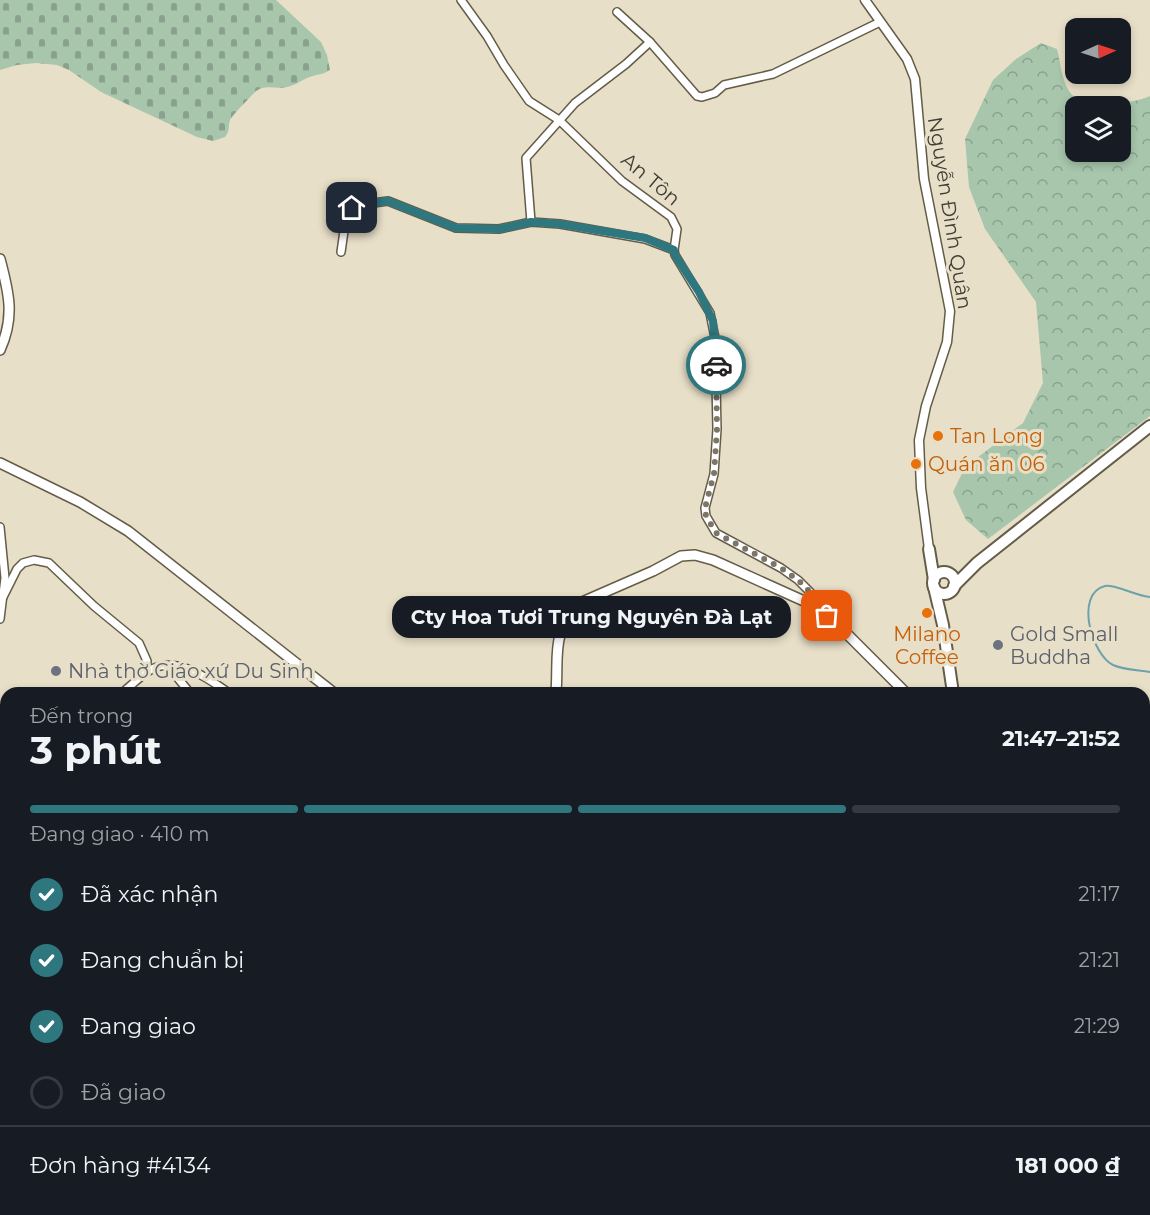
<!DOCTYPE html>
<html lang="vi">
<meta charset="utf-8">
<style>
body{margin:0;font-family:Montserrat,sans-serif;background:#20242c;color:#f1f3f6;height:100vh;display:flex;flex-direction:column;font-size:22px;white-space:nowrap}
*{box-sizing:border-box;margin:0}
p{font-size:20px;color:#9ea1a6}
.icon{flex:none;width:33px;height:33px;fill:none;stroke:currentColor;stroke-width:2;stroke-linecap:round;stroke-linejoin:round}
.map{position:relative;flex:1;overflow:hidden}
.details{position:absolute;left:0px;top:687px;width:1150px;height:528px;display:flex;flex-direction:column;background:#171b24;border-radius:18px 18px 0 0;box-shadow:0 3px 9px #0003}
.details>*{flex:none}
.needle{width:39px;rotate:87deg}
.buttons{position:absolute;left:1065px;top:18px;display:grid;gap:12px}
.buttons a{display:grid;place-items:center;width:66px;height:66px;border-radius:12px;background:#171b24;box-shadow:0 3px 9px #0003;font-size:30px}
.pin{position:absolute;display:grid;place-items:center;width:51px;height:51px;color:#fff;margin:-26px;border-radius:12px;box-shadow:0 3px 9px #0006}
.courier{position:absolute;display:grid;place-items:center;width:60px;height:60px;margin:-30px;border:4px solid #2f777f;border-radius:50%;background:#fff;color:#222;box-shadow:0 2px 8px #0007}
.bubble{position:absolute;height:42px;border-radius:18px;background:#171b24;box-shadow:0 3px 9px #0003;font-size:20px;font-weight:700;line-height:42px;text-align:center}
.head em{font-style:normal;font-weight:700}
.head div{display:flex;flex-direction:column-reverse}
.head{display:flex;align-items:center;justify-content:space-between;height:102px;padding:0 30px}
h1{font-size:39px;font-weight:700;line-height:45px}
.bar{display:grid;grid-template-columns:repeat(4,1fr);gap:9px 6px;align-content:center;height:72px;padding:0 30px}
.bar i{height:8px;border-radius:4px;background:#363941}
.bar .active{background:#2f777f}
.bar p{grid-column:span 4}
.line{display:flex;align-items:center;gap:15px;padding:0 30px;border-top:2px solid #363941}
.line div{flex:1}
ol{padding:0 30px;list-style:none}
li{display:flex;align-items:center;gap:18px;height:66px}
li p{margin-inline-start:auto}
li .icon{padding:6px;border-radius:50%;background:#2f777f;color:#fff;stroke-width:4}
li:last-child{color:#9ea1a6}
li i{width:33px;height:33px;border:3px solid #363941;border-radius:50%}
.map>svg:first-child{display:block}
.education{fill:#ddd1bd}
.forest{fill:url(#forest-crowns);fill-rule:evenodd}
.cemetery{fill:url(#cemetery-stones)}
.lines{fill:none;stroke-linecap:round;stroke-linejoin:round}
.stream{stroke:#6ca2ac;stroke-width:2}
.minor-casing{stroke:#635c48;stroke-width:10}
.tertiary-casing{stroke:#635c48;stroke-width:11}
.secondary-casing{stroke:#635c48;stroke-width:12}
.primary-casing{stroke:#635c48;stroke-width:14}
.minor{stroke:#fff;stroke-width:7}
.tertiary{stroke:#fff;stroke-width:8}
.secondary{stroke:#fff;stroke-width:9}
.primary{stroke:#fff;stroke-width:10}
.done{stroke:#7b7667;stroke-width:6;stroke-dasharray:0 10.8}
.route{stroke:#2f777f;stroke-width:8}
.food-dot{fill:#e8710a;stroke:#e8dfc8;stroke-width:2}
.worship-dot{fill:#6b7280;stroke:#e8dfc8;stroke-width:2}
.labels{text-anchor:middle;stroke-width:6;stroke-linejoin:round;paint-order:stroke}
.street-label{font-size:20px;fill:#403d33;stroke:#e8dfc8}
.food-label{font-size:20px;fill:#c56008;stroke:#e8dfc8;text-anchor:start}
.worship-label{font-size:20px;fill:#5b616d;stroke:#e8dfc8;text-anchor:start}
</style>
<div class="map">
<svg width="1150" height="1215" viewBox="0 0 1150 1215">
<defs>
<pattern id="forest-crowns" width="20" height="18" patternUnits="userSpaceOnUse" patternTransform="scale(1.5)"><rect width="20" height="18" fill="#a7c6ac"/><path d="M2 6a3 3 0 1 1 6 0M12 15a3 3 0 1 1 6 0" fill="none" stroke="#89a28d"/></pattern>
<pattern id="cemetery-stones" width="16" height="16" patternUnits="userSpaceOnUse" patternTransform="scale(1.5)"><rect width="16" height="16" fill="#a7c6ac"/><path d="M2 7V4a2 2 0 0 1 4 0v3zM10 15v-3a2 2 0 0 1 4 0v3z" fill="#89a28d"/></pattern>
</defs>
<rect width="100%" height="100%" fill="#e8dfc8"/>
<path class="education" d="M524,1209H900V1215H526Z"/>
<g class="forest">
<path d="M1041,43L1057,49C1061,63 1062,88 1075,97C1092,109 1132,104 1150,96V416L988,539L966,520L953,492L965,467L1023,423L1043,383L1036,302L985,229L969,187L965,139L993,80L1016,59ZM1120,106V152H1076V106Z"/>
<path d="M516,1209H622L626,1215H518Z"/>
<path d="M893,1209H964V1215H884Z"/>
</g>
<path class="cemetery" d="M0,0H276L321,42L327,55L330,70C324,74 320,74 313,76C304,78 297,85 287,87C276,90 265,83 255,92C252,95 231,117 230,120C228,127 230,131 225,137L213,141L197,137L101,92L69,70L57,65L36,63L17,65L0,70Z"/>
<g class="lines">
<g class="stream">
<path d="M1150,597C1137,596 1114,584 1105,586C1074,594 1092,655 1113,665C1124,670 1139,670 1150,672"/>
<path d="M1144,731L1150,728"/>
<path d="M1016,1215L1017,1209"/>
</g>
<g class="minor-casing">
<g id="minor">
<path d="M461,0L487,36L504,65L529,101L559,120L622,181L671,217L677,229L674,250L675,255L710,313L715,338L717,429L714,474L705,508L706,516L716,533L781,568L798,580L810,592L815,606"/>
<path d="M617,12L650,42L697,96L702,97L715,93L724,85L773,74L880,22"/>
<path d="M531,222L526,158L575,103L626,64L650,42"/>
<path d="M341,252L345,224L353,208L359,205L388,201L456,228L499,229L531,222L560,224L645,239L674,250"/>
<path d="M0,527L5,578L0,619"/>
<path d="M3,597L17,569L23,563L34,560L49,563L94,606L139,643L147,661L146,673"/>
<path d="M168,666L190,693"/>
<path d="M122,693C132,685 141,675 152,669C178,656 209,679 229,693"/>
<path d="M0,759L6,768"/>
<path d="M1144,806L1150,800"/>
<path d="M1144,894L1150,898"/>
<path d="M1144,932L1150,944"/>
<path d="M1144,977L1150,965"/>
<path d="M1144,1028L1150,1025"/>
<path d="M1144,1040L1150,1035"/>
<path d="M0,1171L6,1174"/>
<path d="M1144,1175L1150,1180"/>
<path d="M172,1209L185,1215"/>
<path d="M269,1209L285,1215"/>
<path d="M440,1209L443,1215"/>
<path d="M1029,1209V1215"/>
<path d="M1112,1209L1117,1215"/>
<path d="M56,1215L57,1209"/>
<path d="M189,1215L192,1209"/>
<path d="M1003,1215L1004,1209"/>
</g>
</g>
<g class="tertiary-casing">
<g id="tertiary">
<path d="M865,0L907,59L915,79L924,179L950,311L947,342L926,406L919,440L921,488L929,549"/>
<path d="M4,801H6"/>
<path d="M505,1209L507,1215"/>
</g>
</g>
<g class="secondary-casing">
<g id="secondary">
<path d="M0,259C9,293 15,317 0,350"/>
<path d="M0,463L80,502L128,531L334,693"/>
<path d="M556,693C559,653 550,632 582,602L653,571L681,556L695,555L713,560L815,606L840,627L906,693"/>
</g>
</g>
<g class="primary-casing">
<g id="primary">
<path d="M929,549L934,580"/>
<circle cx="944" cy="583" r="11"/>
<path d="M954,586L977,563L1150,426"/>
<path d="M934,587L943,625L953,693"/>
<path d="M976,1215L977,1209"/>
</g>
</g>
<use href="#minor" class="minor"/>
<use href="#tertiary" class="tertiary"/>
<use href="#secondary" class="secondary"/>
<use href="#primary" class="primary"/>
</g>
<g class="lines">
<path class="done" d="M716,365L717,429L714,474L705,508L706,516L716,533L781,568L798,580L810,592L815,606L827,616"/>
<path class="route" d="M352,208L359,205L388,201L456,228L499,229L531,222L560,224L645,238L674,250L675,255L699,292L713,321L716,365"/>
</g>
<g class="food-dot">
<circle cx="938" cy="436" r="6"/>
<circle cx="916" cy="464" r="6"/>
<circle cx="927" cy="613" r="6"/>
</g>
<g class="worship-dot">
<circle cx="998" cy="645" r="6"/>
<circle cx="56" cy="671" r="6"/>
</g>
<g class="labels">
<g class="street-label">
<text transform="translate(651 179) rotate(40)" y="7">An Tôn</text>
<text transform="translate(950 213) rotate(81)" y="7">Nguyễn Đình Quân</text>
</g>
<g class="food-label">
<text x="950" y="443">Tan Long</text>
<text x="928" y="471">Quán ăn 06</text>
<text x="927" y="641" text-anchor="middle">Milano<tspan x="927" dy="23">Coffee</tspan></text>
</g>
<g class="worship-label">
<text x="1010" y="641">Gold Small<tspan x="1010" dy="23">Buddha</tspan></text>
<text x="68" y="678">Nhà thờ Giáo xứ Du Sinh</text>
</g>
</g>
</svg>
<div class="buttons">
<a><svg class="needle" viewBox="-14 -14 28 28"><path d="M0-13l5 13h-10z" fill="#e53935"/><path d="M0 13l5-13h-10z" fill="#9ea1a6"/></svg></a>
<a><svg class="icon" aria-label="layers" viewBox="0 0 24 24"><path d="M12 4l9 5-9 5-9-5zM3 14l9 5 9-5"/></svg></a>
</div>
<div class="pin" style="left:827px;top:616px;background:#ea580c"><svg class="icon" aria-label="bag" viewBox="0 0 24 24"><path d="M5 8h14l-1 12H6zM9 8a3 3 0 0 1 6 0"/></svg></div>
<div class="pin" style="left:352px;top:208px;background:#1f2937"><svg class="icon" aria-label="home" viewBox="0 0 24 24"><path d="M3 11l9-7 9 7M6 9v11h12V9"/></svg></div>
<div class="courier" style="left:716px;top:365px"><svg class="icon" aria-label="car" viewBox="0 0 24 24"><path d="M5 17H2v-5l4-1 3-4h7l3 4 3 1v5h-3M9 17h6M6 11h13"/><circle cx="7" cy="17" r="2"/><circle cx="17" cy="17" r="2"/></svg></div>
<div class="bubble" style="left:392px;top:596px;width:399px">Cty Hoa Tươi Trung Nguyên Đà Lạt</div>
<section class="details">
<div class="head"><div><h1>3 phút</h1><p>Đến trong</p></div><em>21:47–21:52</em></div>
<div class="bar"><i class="active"></i><i class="active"></i><i class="active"></i><i></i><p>Đang giao · 410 m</p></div>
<ol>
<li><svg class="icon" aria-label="check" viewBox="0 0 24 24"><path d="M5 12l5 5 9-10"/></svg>Đã xác nhận<p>21:17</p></li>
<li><svg class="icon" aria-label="check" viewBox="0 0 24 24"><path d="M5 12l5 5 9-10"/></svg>Đang chuẩn bị<p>21:21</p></li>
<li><svg class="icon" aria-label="check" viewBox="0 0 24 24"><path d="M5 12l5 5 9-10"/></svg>Đang giao<p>21:29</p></li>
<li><i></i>Đã giao</li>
</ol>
<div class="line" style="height:78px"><div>Đơn hàng #4134</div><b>181 000 ₫</b></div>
</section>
</div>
